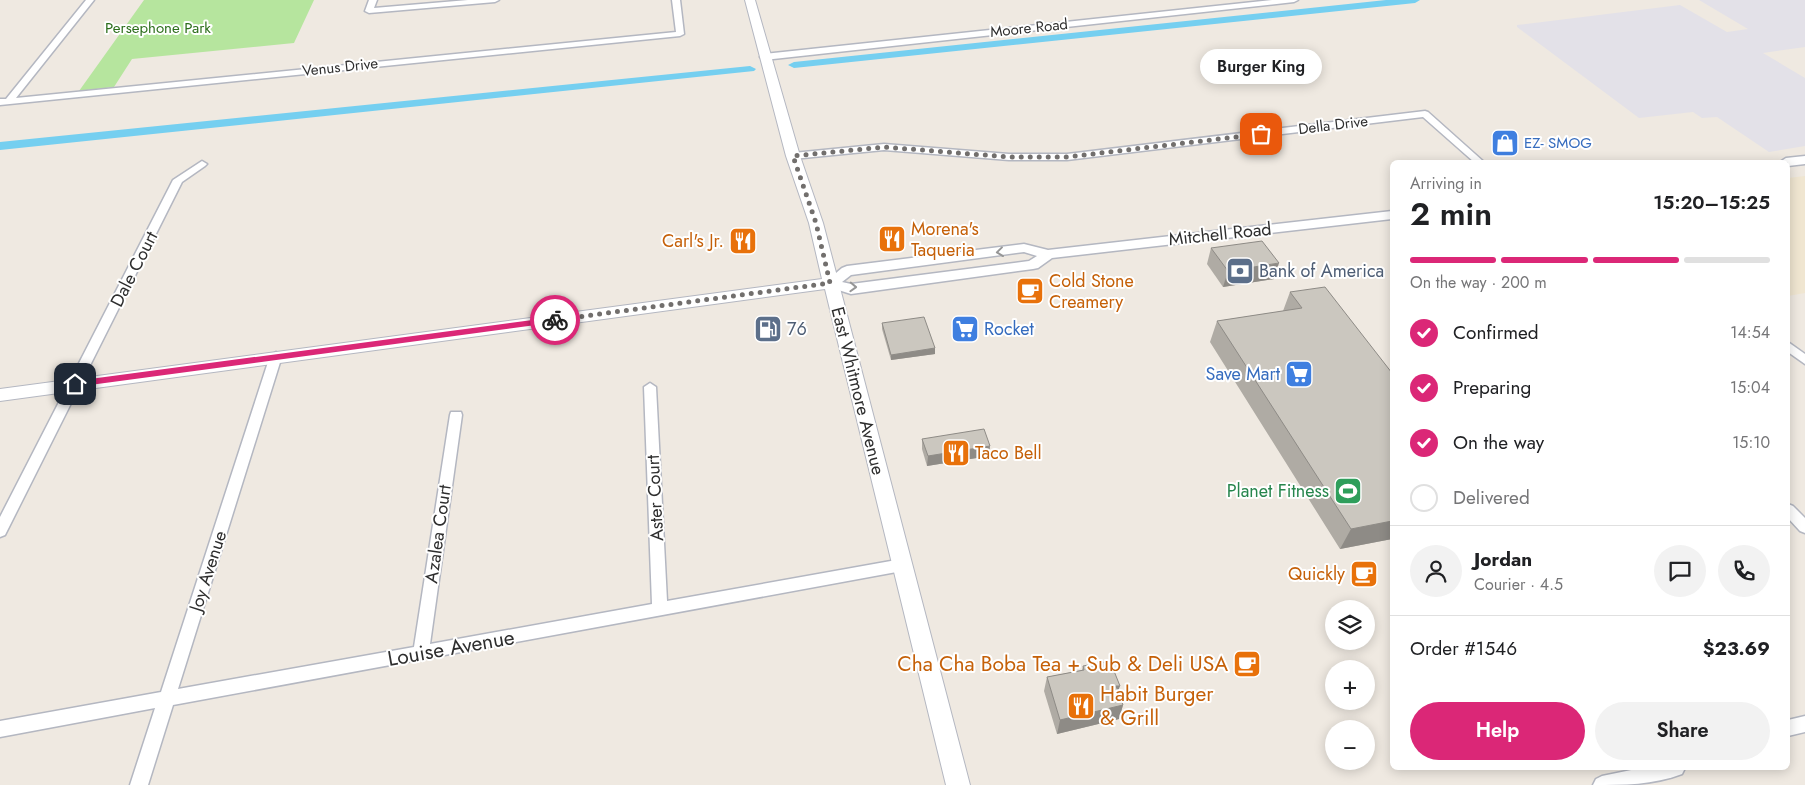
<!DOCTYPE html>
<meta charset="utf-8">
<style>
body{margin:0;font-family:Jost,sans-serif;background:#f2f2f2;color:#202124;height:100vh;display:flex;flex-direction:column;font-size:19px;white-space:nowrap}
*{box-sizing:border-box;margin:0}
p{font-size:16px;color:#757577}
.icon{flex:none;width:28px;height:28px;fill:none;stroke:currentColor;stroke-width:2;stroke-linecap:round;stroke-linejoin:round}
.map{position:relative;flex:1;overflow:hidden}
.details{position:absolute;left:1390px;top:160px;width:400px;height:610px;display:flex;flex-direction:column;background:#fff;border-radius:8px;box-shadow:0 2px 12px #0003}
.details>*{flex:none}
.buttons{position:absolute;left:1325px;top:600px;display:grid;gap:10px}
.buttons a{display:grid;place-items:center;width:50px;height:50px;border-radius:50%;background:#fff;box-shadow:0 2px 12px #0003;font-size:25px}
.pin{position:absolute;display:grid;place-items:center;width:42px;height:42px;color:#fff;margin:-21px;border-radius:10px;box-shadow:0 2px 8px #0006}
.courier{position:absolute;display:grid;place-items:center;width:50px;height:50px;margin:-25px;border:4px solid #db2777;border-radius:50%;background:#fff;color:#222;box-shadow:0 1px 6px #0007}
.bubble{position:absolute;height:35px;border-radius:18px;background:#fff;box-shadow:0 2px 12px #0003;font-size:16px;font-weight:600;line-height:35px;text-align:center}
.overview em{font-style:normal;font-weight:600}
.overview div{display:flex;flex-direction:column-reverse}
.overview{display:flex;align-items:center;justify-content:space-between;height:85px;padding:0 20px}
h1{font-size:32px;font-weight:600;line-height:38px}
.bar{display:grid;grid-template-columns:repeat(4,1fr);gap:8px 5px;align-content:center;height:60px;padding:0 20px}
.bar i{height:6px;border-radius:4px;background:#e0e0e0}
.bar .selected{background:#db2777}
.bar p{grid-column:span 4}
.line{display:flex;align-items:center;gap:12px;padding:0 20px;border-top:1px solid #e0e0e0}
.line div{flex:1}
.round{display:grid;place-items:center;flex:none;width:52px;height:52px;border-radius:26px;background:#f2f2f2}
ol{padding:0 20px;list-style:none}
li{display:flex;align-items:center;gap:15px;height:55px}
li p{margin-inline-start:auto}
li .icon{padding:5px;border-radius:50%;background:#db2777;color:#fff;stroke-width:4}
li:last-child{color:#757577}
li i{width:28px;height:28px;border:2px solid #e0e0e0;border-radius:50%}
.primary-button{display:flex;gap:10px;margin-top:auto;padding:10px 20px}
.primary-button a{flex:1;height:58px;border-radius:30px;background:#db2777;color:#fff;font-size:20px;font-weight:600;line-height:58px;text-align:center}
.primary-button a+a{background:#f2f2f2;color:#202124}
.map>svg:first-child{display:block}
.industrial{fill:#e3e1e8}
.education{fill:#f0e6d1}
.green{fill:#b6e59e}
.lines{fill:none;stroke-linecap:round;stroke-linejoin:round}
.canal{fill:#75cff0;fill-rule:evenodd}
.minor-casing{stroke:#b4b7c1;stroke-width:3}
.tertiary-casing{stroke:#b4b7c1;stroke-width:3}
.secondary-casing{stroke:#b4b7c1;stroke-width:2}
.minor{fill:#fff;fill-rule:evenodd}
.tertiary{fill:#fff;fill-rule:evenodd}
.secondary{fill:#fff;fill-rule:evenodd}
.wall{fill:#afaba4}
.shaded-wall{fill:#8e8b86}
.building{fill:#cbc7bf;stroke:#8e8b86}
.oneway{stroke:#969696}
.route{fill:#db2777}
.done{stroke:#726f6d;stroke-width:5;stroke-dasharray:0 9}
.labels{text-anchor:middle;stroke-width:4;stroke-linejoin:round;paint-order:stroke}
.far-park-label{font-size:15px;fill:#2c6e1b;stroke:#fff}
.far-street-label{font-size:15px;fill:#2e2e2e;stroke:#fff}
.far-shop-label{font-size:15px;fill:#366cbe;stroke:#fff;text-anchor:start}
.food-label{font-size:18px;fill:#c56008;stroke:#fff;text-anchor:start}
.street-label{font-size:18px;fill:#2e2e2e;stroke:#fff}
.service-label{font-size:18px;fill:#4e5e75;stroke:#fff;text-anchor:start}
.shop-label{font-size:18px;fill:#366cbe;stroke:#fff;text-anchor:start}
.leisure-label{font-size:18px;fill:#27864d;stroke:#fff;text-anchor:end}
.near-street-label{font-size:21px;fill:#2e2e2e;stroke:#fff}
.near-food-label{font-size:21px;fill:#c56008;stroke:#fff;text-anchor:end}
</style>
<div class="map">
<svg width="1805" height="785" viewBox="0 0 1805 785">
<rect width="100%" height="100%" fill="#efe9e1"/>
<path class="industrial" d="M1699,0H1805V47L1763,53L1805,78V146L1769,152L1717,117L1702,118L1693,112L1639,118L1517,27V25L1680,5L1727,32L1748,29Z"/>
<path class="education" d="M1805,176V293L1788,296V178Z"/>
<path class="green" d="M144,0H314L294,43L132,59L114,87L79,91Z"/>
<g class="lines">
<g class="canal">
<path d="M1386,0H1420L1415,3L794,68L788,65L794,62Z"/>
<path d="M750,66L756,69L754,71L0,150V142Z"/>
</g>
<g class="minor-casing">
<g id="minor">
<path d="M86,0H94L16,98L676,32L672,0H680L684,34L680,36L0,105V99H6Z"/>
<path d="M369,0H377L374,8L468,0H499L495,2L369,13L365,11Z"/>
<path d="M1272,0H1298L1294,2L764,60L760,57L764,54Z"/>
<path d="M1425,111L1428,112L1484,162H1474L1423,117L1067,160H1009L884,150L793,159L788,156L793,153L884,144L1009,154H1067Z"/>
<path d="M202,161L207,164L205,166L182,182L5,535L0,537V517L173,180Z"/>
<path d="M1788,342L1805,354V364L1788,352Z"/>
<path d="M276,352L282,356L178,689L414,647L450,415L451,412H461L462,415L430,644L652,604L644,387L650,383L656,387L667,601L902,559L907,561L909,565L907,569L902,571L173,705L148,785H130L155,708L0,737V721L161,692L270,356Z"/>
<path d="M1788,504L1793,506L1805,518V533L1800,531L1788,518Z"/>
<path d="M1805,716V732L1788,736V720Z"/>
<path d="M1641,768H1685L1682,774C1653,785 1624,785 1593,785L1596,779L1602,776Z"/>
</g>
</g>
<g class="tertiary-casing">
<g id="tertiary">
<path d="M1805,156V164L1788,166V162H1780L1786,158Z"/>
<path d="M1392,211V219L1052,258L1038,268L1033,269L851,294L826,286L824,283L842,268L847,266L1024,244L1048,250ZM1024,252L1037,256L1029,261L851,284L842,282L851,275Z"/>
</g>
</g>
<g class="secondary-casing">
<path id="secondary" d="M745,0H755L800,156L823,223L970,785H946L825,289L0,401V389L822,279L809,223L786,156Z"/>
</g>
<use href="#minor" class="minor"/>
<use href="#tertiary" class="tertiary"/>
<use href="#secondary" class="secondary"/>
</g>
<g class="wall">
<path d="M1211,248L1274,279L1223,287L1207,264Z"/>
<path d="M1290,292L1392,373V539L1340,549L1210,342L1217,321L1283,311Z"/>
<path d="M882,323L935,348V354L891,360L882,329Z"/>
<path d="M922,439L989,456L927,466L922,449Z"/>
<path d="M1083,666L1118,692L1123,705L1119,719L1057,734L1044,691L1047,677L1082,670Z"/>
</g>
<g class="shaded-wall">
<path d="M1279,263L1274,279L1223,287L1228,271Z"/>
<path d="M935,348V354L891,360V355Z"/>
<path d="M990,446L989,456L927,466L928,456Z"/>
<path d="M1392,521V539L1340,549L1351,529Z"/>
<path d="M1116,686H1120L1115,700Z"/>
<path d="M1123,705L1119,719L1057,734L1060,720Z"/>
</g>
<g class="building">
<path d="M1262,241L1279,263L1228,271L1211,248Z"/>
<path d="M1325,287L1392,373V521L1351,529L1217,321L1302,308L1290,292Z"/>
<path d="M924,317L935,348L891,355L882,323Z"/>
<path d="M984,429L990,446L928,456L922,439Z"/>
<path d="M1110,661L1120,686H1116L1123,705L1060,720L1047,677L1084,670L1083,666Z"/>
</g>
<defs><path id="oneway-chevron" d="M-2-3.5L2.5 0L-2 3.5" fill="none" stroke-width="1.6" stroke-linecap="round" stroke-linejoin="round" transform="scale(1.25)"/></defs>
<g class="oneway">
<use href="#oneway-chevron" transform="translate(1000 252) rotate(173)"/>
<use href="#oneway-chevron" transform="translate(853 287) rotate(2)"/>
</g>
<path class="route" d="M555,317L559,320L558,322L75,387L71,384L75,381Z"/>
<g class="lines">
<path class="done" d="M555,320L830,283L816,223L793,156L884,147L1009,157H1067L1261,134"/>
</g>
<defs>
<g id="shop-square" transform="scale(1.4375)"><rect x="-9" y="-9" width="18" height="18" rx="4" fill="#3f7fe0" stroke="#fff"/><path d="M-5-2.5h2.3a2.7 3.5 0 0 1 5.4 0H5L5.5 6h-11ZM-1.5-2.5h3a1.5 2.3 0 0 0-3 0Z" fill="#fff"/></g>
<g id="restaurant-square" transform="scale(1.4375)"><rect x="-9" y="-9" width="18" height="18" rx="4" fill="#e8710a" stroke="#fff"/><path d="M-5-6h1v4h1v-4h1v4h1v-4h1v5L-1.5 .5V6h-2V.5L-5-1ZM5-6V6H3V1.5H1.5Q1.5-4 5-6Z" fill="#fff"/></g>
<g id="bank-square" transform="scale(1.4375)"><rect x="-9" y="-9" width="18" height="18" rx="4" fill="#5c6f8a" stroke="#fff"/><path d="M-6-4H6V4H-6ZM0-2.3a2.3 2.3 0 1 0 0 4.6a2.3 2.3 0 1 0 0-4.6Z" fill="#fff"/></g>
<g id="cafe-square" transform="scale(1.4375)"><rect x="-9" y="-9" width="18" height="18" rx="4" fill="#e8710a" stroke="#fff"/><path d="M-5.5-4.5H6V0H3Q3 3.5 0 3.5H-2.5Q-5.5 3.5-5.5 0ZM3-3.2v2h1.7v-2ZM-6 4.5H4V6H-6Z" fill="#fff"/></g>
<g id="fuel-square" transform="scale(1.4375)"><rect x="-9" y="-9" width="18" height="18" rx="4" fill="#5c6f8a" stroke="#fff"/><path d="M-5.5-6h7V0h2V4h1.3V-2.5L3-4.5l.8-.8L6-3V5H2.5V1h-1V6h-7ZM-4.2-4.7v3.2H.2V-4.7Z" fill="#fff"/></g>
<g id="supermarket-square" transform="scale(1.4375)"><rect x="-9" y="-9" width="18" height="18" rx="4" fill="#3f7fe0" stroke="#fff"/><path d="M-6-5.5h2.5l.6 2H6L4.5 2H-2.5L-4.4-4H-6ZM-1.5 3.2a1.3 1.3 0 1 0 .1 0ZM3 3.2a1.3 1.3 0 1 0 .1 0Z" fill="#fff"/></g>
<g id="stadium-square" transform="scale(1.4375)"><rect x="-9" y="-9" width="18" height="18" rx="4" fill="#2e9e5b" stroke="#fff"/><path d="M0-5a6.5 5 0 1 0 0 10a6.5 5 0 1 0 0-10ZM-3.5-1.8h7v3.6h-7Z" fill="#fff"/></g>
</defs>
<g fill-rule="evenodd">
<use href="#shop-square" x="1505" y="143"/>
<use href="#restaurant-square" x="892" y="239"/>
<use href="#restaurant-square" x="743" y="241"/>
<use href="#bank-square" x="1240" y="271"/>
<use href="#cafe-square" x="1030" y="291"/>
<use href="#fuel-square" x="768" y="329"/>
<use href="#supermarket-square" x="965" y="329"/>
<use href="#supermarket-square" x="1299" y="374"/>
<use href="#restaurant-square" x="956" y="453"/>
<use href="#stadium-square" x="1348" y="491"/>
<use href="#cafe-square" x="1364" y="574"/>
<use href="#cafe-square" x="1247" y="664"/>
<use href="#restaurant-square" x="1081" y="706"/>
</g>
<g class="labels">
<g class="far-park-label">
<text x="158" y="33">Persephone Park</text>
</g>
<g class="far-street-label">
<text transform="translate(1029 28) rotate(-6)" y="5">Moore Road</text>
<text transform="translate(340 67) rotate(-6)" y="5">Venus Drive</text>
<text transform="translate(1333 125) rotate(-7)" y="5">Della Drive</text>
</g>
<g class="far-shop-label">
<text x="1524" y="148">EZ- SMOG</text>
</g>
<g class="food-label">
<text x="911" y="235">Morena's<tspan x="911" dy="21">Taqueria</tspan></text>
<text x="724" y="247" text-anchor="end">Carl's Jr.</text>
<text x="1049" y="287">Cold Stone<tspan x="1049" dy="21">Creamery</tspan></text>
<text x="975" y="459">Taco Bell</text>
<text x="1345" y="580" text-anchor="end">Quickly</text>
</g>
<g class="street-label">
<text transform="translate(1220 234) rotate(-6)" y="6">Mitchell Road</text>
<text transform="translate(134 269) rotate(-63)" y="6">Dale Court</text>
<text transform="translate(858 391) rotate(76)" y="6">East Whitmore Avenue</text>
<text transform="translate(655 498) rotate(-93)" y="6">Aster Court</text>
<text transform="translate(438 534) rotate(-82)" y="6">Azalea Court</text>
<text transform="translate(208 571) rotate(-72)" y="6">Joy Avenue</text>
</g>
<g class="service-label">
<text x="1259" y="277">Bank of America</text>
<text x="787" y="335">76</text>
</g>
<g class="shop-label">
<text x="984" y="335">Rocket</text>
<text x="1280" y="380" text-anchor="end">Save Mart</text>
</g>
<g class="leisure-label">
<text x="1329" y="497">Planet Fitness</text>
</g>
<g class="near-street-label">
<text transform="translate(451 648) rotate(-10)" y="7">Louise Avenue</text>
</g>
<g class="near-food-label">
<text x="1228" y="671">Cha Cha Boba Tea + Sub &amp; Deli USA</text>
<text x="1100" y="701" text-anchor="start">Habit Burger<tspan x="1100" dy="24">&amp; Grill</tspan></text>
</g>
</g>
</svg>
<div class="buttons">
<a><svg class="icon" aria-label="layers" viewBox="0 0 24 24"><path d="M12 4l9 5-9 5-9-5zM3 14l9 5 9-5"/></svg></a>
<a>+</a>
<a>−</a>
</div>
<div class="pin" style="left:1261px;top:134px;background:#ea580c"><svg class="icon" aria-label="bag" viewBox="0 0 24 24"><path d="M5 8h14l-1 12H6zM9 8a3 3 0 0 1 6 0"/></svg></div>
<div class="pin" style="left:75px;top:384px;background:#1f2937"><svg class="icon" aria-label="home" viewBox="0 0 24 24"><path d="M3 11l9-7 9 7M6 9v11h12V9"/></svg></div>
<div class="courier" style="left:555px;top:320px"><svg class="icon" aria-label="bike" viewBox="0 0 24 24"><circle cx="6" cy="16" r="4"/><circle cx="18" cy="16" r="4"/><path d="M6 16l4-8h5l3 8M10 8l3 8H6M13 5h3"/></svg></div>
<div class="bubble" style="left:1200px;top:49px;width:122px">Burger King</div>
<section class="details">
<div class="overview"><div><h1>2 min</h1><p>Arriving in</p></div><em>15:20–15:25</em></div>
<div class="bar"><i class="selected"></i><i class="selected"></i><i class="selected"></i><i></i><p>On the way · 200 m</p></div>
<ol>
<li><svg class="icon" aria-label="check" viewBox="0 0 24 24"><path d="M5 12l5 5 9-10"/></svg>Confirmed<p>14:54</p></li>
<li><svg class="icon" aria-label="check" viewBox="0 0 24 24"><path d="M5 12l5 5 9-10"/></svg>Preparing<p>15:04</p></li>
<li><svg class="icon" aria-label="check" viewBox="0 0 24 24"><path d="M5 12l5 5 9-10"/></svg>On the way<p>15:10</p></li>
<li><i></i>Delivered</li>
</ol>
<div class="line" style="height:90px"><a class="round"><svg class="icon" aria-label="person" viewBox="0 0 24 24"><circle cx="12" cy="8" r="4"/><path d="M4 21q1-7 8-7t8 7"/></svg></a><div><b>Jordan</b><p>Courier · 4.5</p></div><a class="round"><svg class="icon" aria-label="chat" viewBox="0 0 24 24"><path d="M4 5h16v11H9l-5 4z"/></svg></a><a class="round"><svg class="icon" aria-label="phone" viewBox="0 0 24 24"><path d="M5 4h4l2 5-3 2q2 4 5 5l2-3 5 2v4C11 20 4 13 5 4z"/></svg></a></div>
<div class="line" style="height:65px"><div>Order #1546</div><b>$23.69</b></div>
<div class="primary-button"><a>Help</a><a>Share</a></div>
</section>
</div>
